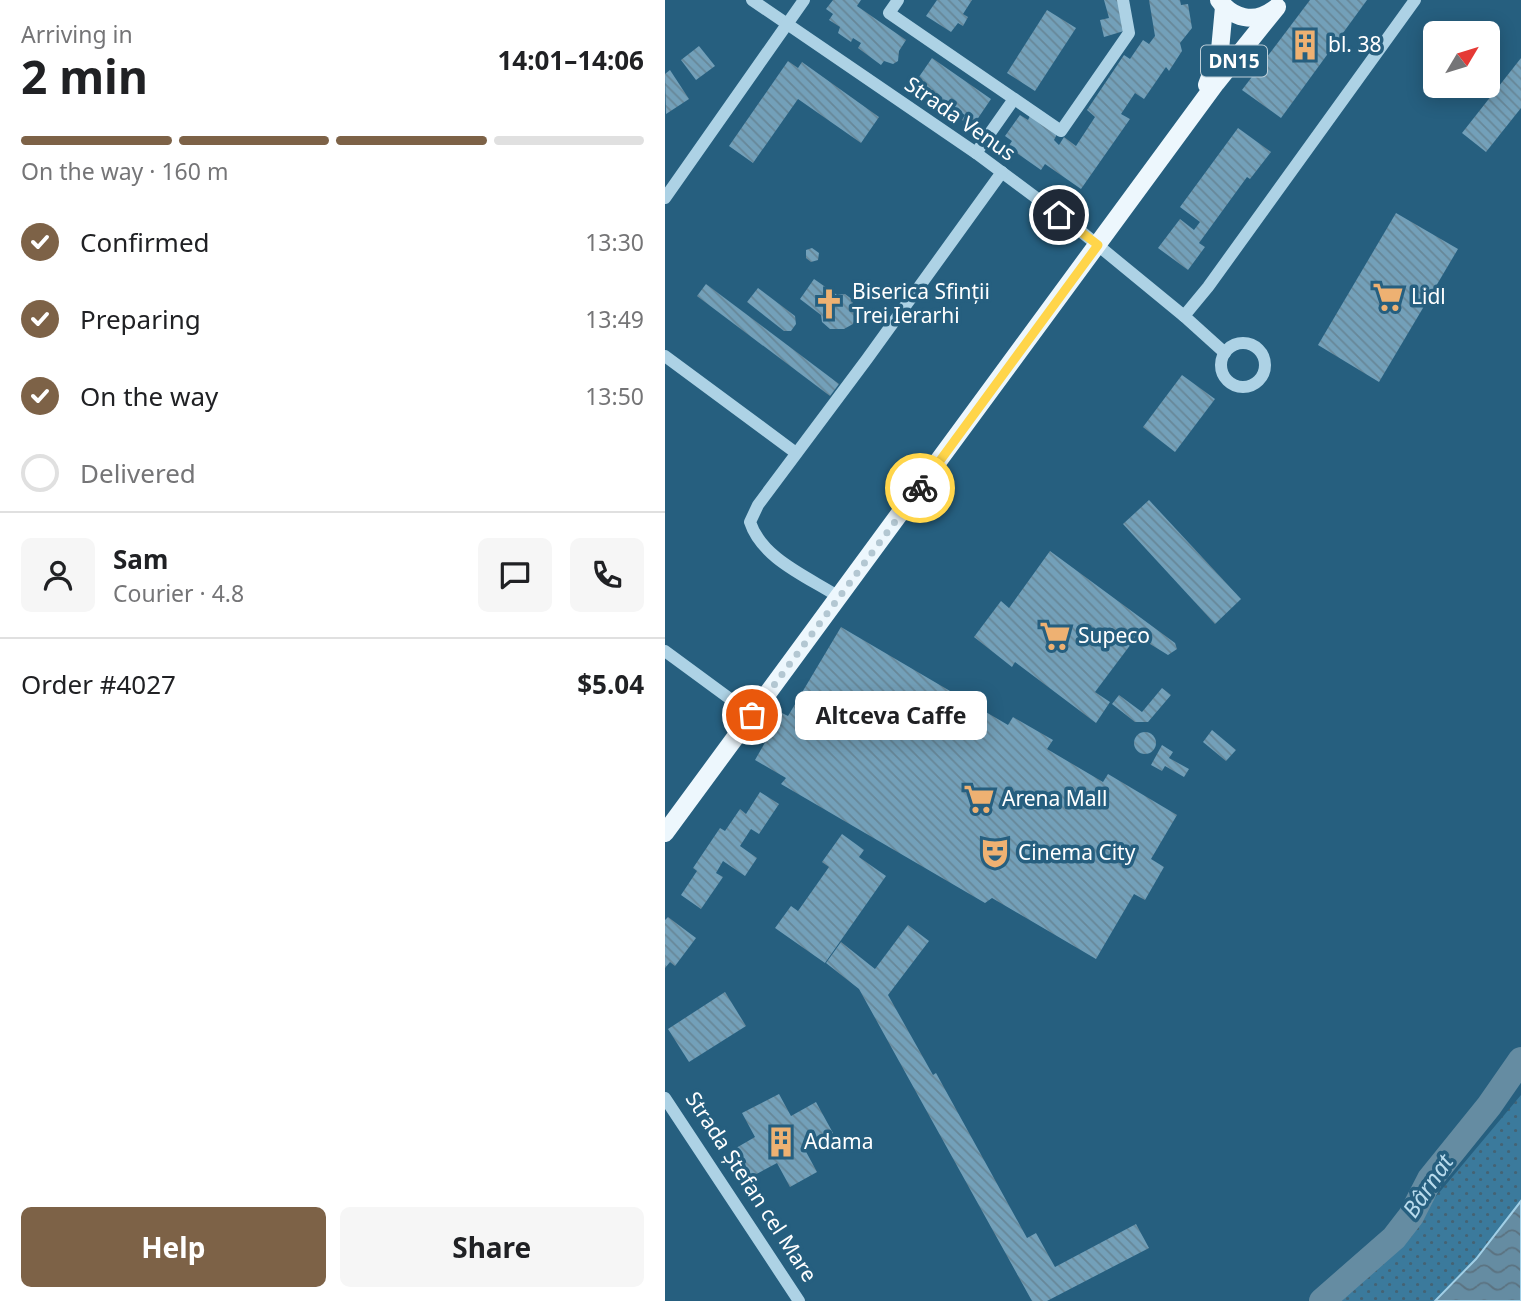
<!DOCTYPE html>
<meta charset="utf-8">
<style>
body{margin:0;font-family:"Noto Sans",sans-serif;background:#f6f6f6;color:#202124;height:100vh;display:flex;flex-direction:column;font-size:26px;white-space:nowrap}
*{box-sizing:border-box;margin:0}
p{font-size:23px;color:#757577}
.icon{flex:none;width:38px;height:38px;fill:none;stroke:currentColor;stroke-width:2;stroke-linecap:round;stroke-linejoin:round}
.map{position:relative;flex:1;overflow:hidden}
.details{display:flex;flex-direction:column;background:#fff;width:665px}
.details>*{flex:none}
.needle{width:46px;rotate:52deg}
.tools{position:absolute;left:758px;top:21px;display:grid;gap:14px}
.tools a{display:grid;place-items:center;width:77px;height:77px;border-radius:10px;background:#fff;box-shadow:0 4px 18px #0003;font-size:35px}
.pin{position:absolute;display:grid;place-items:center;width:60px;height:60px;color:#fff;margin:-30px;border:4px solid #fff;border-radius:50%;box-shadow:0 2px 7px #0007}
.courier{position:absolute;display:grid;place-items:center;width:70px;height:70px;margin:-35px;border:5px solid #ffd54a;border-radius:50%;background:#fff;color:#222;box-shadow:0 2px 9px #0007}
.bubble{position:absolute;height:49px;border-radius:10px;background:#fff;box-shadow:0 4px 18px #0003;font-size:23px;font-weight:700;line-height:49px;text-align:center}
.head em{font-style:normal;font-weight:700}
.head div{display:flex;flex-direction:column-reverse}
.head{display:flex;align-items:center;justify-content:space-between;height:119px;padding:0 21px}
h1{font-size:46px;font-weight:700;line-height:52px}
.bar{display:grid;grid-template-columns:repeat(4,1fr);gap:10px 7px;align-content:center;height:84px;padding:0 21px}
.bar i{height:9px;border-radius:5px;background:#e0e0e0}
.bar .active{background:#7d6247}
.bar p{grid-column:span 4}
.line{display:flex;align-items:center;gap:18px;padding:0 21px;border-top:2px solid #e0e0e0}
.line div{flex:1}
.round{display:grid;place-items:center;flex:none;width:74px;height:74px;border-radius:10px;background:#f6f6f6}
ol{padding:0 21px;list-style:none}
li{display:flex;align-items:center;gap:21px;height:77px}
li p{margin-inline-start:auto}
li .icon{padding:7px;border-radius:50%;background:#7d6247;color:#fff;stroke-width:4}
li:last-child{color:#757577}
li i{width:38px;height:38px;border:4px solid #e0e0e0;border-radius:50%}
.cta{display:flex;gap:14px;margin-top:auto;padding:14px 21px}
.cta a{flex:1;height:80px;border-radius:10px;background:#7d6247;color:#fff;font-size:28px;font-weight:700;line-height:80px;text-align:center}
.cta a+a{background:#f6f6f6;color:#202124}
main{display:flex;flex:1;min-height:0}
.map>svg:first-child{display:block}
.green{fill:url(#green-dots)}
.water{fill:url(#water-waves);stroke:#a1cfe6;stroke-width:2}
.lines{fill:none;stroke-linecap:round;stroke-linejoin:round}
.river{stroke:#658ca2;stroke-width:26}
.building{fill:url(#building-back-hatch)}
.minor{stroke:#add2e5;stroke-width:12}
.major{stroke:#edf7fd;stroke-width:18}
.done{stroke:#b3c7d2;stroke-width:7;stroke-dasharray:0 12.6}
.route{stroke:#ffd54a;stroke-width:9}
.labels{text-anchor:middle;stroke-width:7;stroke-linejoin:round;paint-order:stroke}
.shield{fill:#265f7f;stroke:#becfd9;stroke-width:2}
.shield-label{font-size:19px;font-weight:bold;fill:#fff}
.poi-label{font-size:21px;fill:#fff;stroke:#265f7f;text-anchor:start}
.street-label{font-size:21px;fill:#fff;stroke:#265f7f}
.water-label{font-size:23px;font-style:italic;fill:#b8dbed;stroke:#265f7f}
</style>
<main>
<section class="details">
<div class="head"><div><h1>2 min</h1><p>Arriving in</p></div><em>14:01–14:06</em></div>
<div class="bar"><i class="active"></i><i class="active"></i><i class="active"></i><i></i><p>On the way · 160 m</p></div>
<ol>
<li><svg class="icon" aria-label="check" viewBox="0 0 24 24"><path d="M5 12l5 5 9-10"/></svg>Confirmed<p>13:30</p></li>
<li><svg class="icon" aria-label="check" viewBox="0 0 24 24"><path d="M5 12l5 5 9-10"/></svg>Preparing<p>13:49</p></li>
<li><svg class="icon" aria-label="check" viewBox="0 0 24 24"><path d="M5 12l5 5 9-10"/></svg>On the way<p>13:50</p></li>
<li><i></i>Delivered</li>
</ol>
<div class="line" style="height:126px"><a class="round"><svg class="icon" aria-label="person" viewBox="0 0 24 24"><circle cx="12" cy="8" r="4"/><path d="M4 21q1-7 8-7t8 7"/></svg></a><div><b>Sam</b><p>Courier · 4.8</p></div><a class="round"><svg class="icon" aria-label="chat" viewBox="0 0 24 24"><path d="M4 5h16v11H9l-5 4z"/></svg></a><a class="round"><svg class="icon" aria-label="phone" viewBox="0 0 24 24"><path d="M5 4h4l2 5-3 2q2 4 5 5l2-3 5 2v4C11 20 4 13 5 4z"/></svg></a></div>
<div class="line" style="height:91px"><div>Order #4027</div><b>$5.04</b></div>
<div class="cta"><a>Help</a><a>Share</a></div>
</section>
<div class="map">
<svg width="856" height="1301" viewBox="0 0 856 1301">
<defs>
<pattern id="green-dots" width="8" height="8" patternUnits="userSpaceOnUse" patternTransform="scale(1.75)"><rect width="8" height="8" fill="#3b7a9c"/><path d="M2 2h.1M6 6h.1" fill="none" stroke="#446374" stroke-width="1.8" stroke-linecap="round"/></pattern>
<pattern id="water-waves" width="16" height="10" patternUnits="userSpaceOnUse" patternTransform="scale(1.75)"><rect width="16" height="10" fill="#658ca2"/><path d="M0 5q4-4 8 0t8 0" fill="none" stroke="#5b7280"/></pattern>
<pattern id="building-back-hatch" width="6" height="6" patternUnits="userSpaceOnUse" patternTransform="scale(1.75)"><rect width="6" height="6" fill="#73a0b9"/><path d="M-1 5l2 2M0 0l6 6M5-1l2 2" fill="none" stroke="#678798"/></pattern>
</defs>
<rect width="100%" height="100%" fill="#265f7f"/>
<path class="green" d="M856,1095V1301H676L747,1225Z"/>
<path class="water" d="M856,1201V1301H770L811,1259Z"/>
<g class="lines">
<path class="river" d="M657,1301L729,1238L746,1216L765,1179L824,1106L856,1060"/>
</g>
<g class="building">
<path d="M168,0H196L192,6L241,40L234,51L233,61L228,64L219,61L216,65L193,48L196,43L188,38L186,42L173,33L175,27L164,20L168,14L161,9Z"/>
<path d="M272,0H307L298,14L303,17L298,26L293,23L286,32L261,16Z"/>
<path d="M439,0H454L459,31L439,37L435,20L444,18Z"/>
<path d="M484,0H515L516,5L523,4L527,28L515,43L517,51L504,71L501,67L479,99L470,93L456,114L465,119L416,189L380,164L376,170L343,147L347,141L340,136L355,115L363,120L365,116L392,134L389,140L394,145L399,137L411,146L430,117L422,110L459,55L465,59L478,40L484,44L490,36Z"/>
<path d="M645,0H702L616,118L577,90Z"/>
<path d="M382,10L411,28L370,91L342,73Z"/>
<path d="M34,46L50,66L31,80L16,60Z"/>
<path d="M267,58L326,99L307,127L297,120L300,115L266,93L263,97L247,87Z"/>
<path d="M856,58V108L821,152L797,133Z"/>
<path d="M123,61L133,68L137,62L214,117L196,143L133,99L88,163L64,146Z"/>
<path d="M5,70L24,99L1,114L0,74Z"/>
<path d="M573,128L606,152L585,179L582,177L534,243L540,247L523,270L493,248L515,219L529,230L535,222L515,207Z"/>
<path d="M731,213L793,249L714,382L653,345Z"/>
<path d="M147,248L154,253L153,260L146,262L141,258V250Z"/>
<path d="M149,279L172,295L180,294L188,300L187,309L191,316L188,324L179,329H165L157,322L156,315L135,299Z"/>
<path d="M41,284L174,384L165,396L32,296Z"/>
<path d="M93,288L130,316L131,324L126,331H119L82,302Z"/>
<path d="M517,375L550,399L510,452L478,427Z"/>
<path d="M484,500L576,599L550,624L458,524Z"/>
<path d="M385,551L510,643L512,649L503,655L472,636L430,692L445,702L431,723L350,662L347,667L309,637L336,601L344,608Z"/>
<path d="M176,627L343,725L348,717L388,740L382,749L438,782L443,774L512,815L486,859L499,867L480,900L469,894L431,959L327,898L320,903L116,784L121,778L90,760L117,713L123,716Z"/>
<path d="M497,688L506,695L483,722H470L447,704L454,695L477,712Z"/>
<path d="M547,730L571,750L561,761L538,742Z"/>
<circle cx="480" cy="743" r="11"/>
<path d="M497,745L508,752L504,758L524,769L519,777L500,766L497,771L486,765Z"/>
<path d="M95,792L114,804L94,834L86,829L75,846L92,858L80,876L58,861L51,873L58,877L36,909L16,895L32,871L28,868L55,828L60,831L75,809L81,814Z"/>
<path d="M177,834L199,850L194,857L221,876L160,963L110,928L126,906L133,911L164,867L157,862Z"/>
<path d="M3,917L31,938L10,966L5,962L0,968V920Z"/>
<path d="M243,925L264,941L223,995L268,1075L271,1073L362,1238L371,1233L390,1267L471,1224L484,1248L382,1301H367L194,989L161,963L176,942L210,969Z"/>
<path d="M60,992L81,1026L24,1062L3,1029Z"/>
<path d="M114,1094L126,1116L151,1102L168,1133L139,1148L152,1172L125,1187L112,1163L86,1177L71,1148L90,1137L77,1113Z"/>
</g>
<g class="lines">
<g class="minor">
<path d="M87,0L311,153L413,229L519,316L543,287L750,0"/>
<path d="M233,0L224,13L396,131L464,33L458,0"/>
<path d="M311,153L349,99"/>
<path d="M0,198L139,0"/>
<path d="M519,316L560,353"/>
<circle cx="578" cy="365" r="22"/>
<path d="M0,356L131,453"/>
<path d="M174,597C143,577 97,559 85,522L93,505L202,359L337,172"/>
<path d="M0,651L87,715"/>
<path d="M0,1098L134,1301"/>
</g>
<g class="major">
<path d="M554,0C567,18 589,24 608,10"/>
<path d="M542,85L555,50L559,7"/>
<path d="M0,833L551,83L612,7"/>
</g>
</g>
<g class="lines">
<path class="done" d="M87,715L255,488"/>
<path class="route" d="M255,488L433,245L394,215"/>
</g>
<defs>
<g id="building-bare" transform="scale(2.415)"><path d="M-4-6H4V6H1V3H-1V6H-4ZM-2.5-4.3h1.7v1.8h-1.7ZM.8-4.3h1.7v1.8H.8ZM-2.5-1h1.7V.8h-1.7ZM.8-1h1.7V.8H.8Z" fill="#eeb172" stroke="#265f7f" stroke-width="2.5" paint-order="stroke"/></g>
<g id="supermarket-bare" transform="scale(2.415)"><path d="M-6-5.5h2.5l.6 2H6L4.5 2H-2.5L-4.4-4H-6ZM-1.5 3.2a1.3 1.3 0 1 0 .1 0ZM3 3.2a1.3 1.3 0 1 0 .1 0Z" fill="#eeb172" stroke="#265f7f" stroke-width="2.5" paint-order="stroke"/></g>
<g id="church-bare" transform="scale(2.415)"><path d="M-1.2-6h2.4v3.5h3.3v2.4h-3.3V6h-2.4V-.1h-3.3v-2.4h3.3Z" fill="#eeb172" stroke="#265f7f" stroke-width="2.5" paint-order="stroke"/></g>
<g id="theatre-bare" transform="scale(2.415)"><path d="M-5-5.5Q0-4 5-5.5V0Q5 5 0 6Q-5 5-5 0ZM-3.3-2.5H-1v1.5H-3.3ZM1-2.5H3.3v1.5H1ZM-2.8 1Q0 5.5 2.8 1Z" fill="#eeb172" stroke="#265f7f" stroke-width="2.5" paint-order="stroke"/></g>
</defs>
<g fill-rule="evenodd">
<use href="#building-bare" x="640" y="45"/>
<use href="#supermarket-bare" x="723" y="297"/>
<use href="#church-bare" x="164" y="304"/>
<use href="#supermarket-bare" x="390" y="636"/>
<use href="#supermarket-bare" x="314" y="799"/>
<use href="#theatre-bare" x="330" y="853"/>
<use href="#building-bare" x="116" y="1142"/>
</g>
<g class="labels">
<rect class="shield" x="536" y="45.5" width="66" height="31" rx="5"/>
<g class="shield-label">
<text x="569" y="68">DN15</text>
</g>
<g class="poi-label">
<text x="663" y="52">bl. 38</text>
<text x="187" y="299">Biserica Sfinții<tspan x="187" dy="24">Trei Ierarhi</tspan></text>
<text x="746" y="304">Lidl</text>
<text x="413" y="643">Supeco</text>
<text x="337" y="806">Arena Mall</text>
<text x="353" y="860">Cinema City</text>
<text x="139" y="1149">Adama</text>
</g>
<g class="street-label">
<text transform="translate(295 119) rotate(35)" y="7">Strada Venus</text>
<text transform="translate(86 1187) rotate(57)" y="7">Strada Ștefan cel Mare</text>
</g>
<g class="water-label">
<text transform="translate(763 1186) rotate(-56)" y="8">Bârnat</text>
</g>
</g>
</svg>
<div class="tools">
<a><svg class="needle" viewBox="-14 -14 28 28"><path d="M0-13l5 13h-10z" fill="#e53935"/><path d="M0 13l5-13h-10z" fill="#757577"/></svg></a>
</div>
<div class="pin" style="left:87px;top:715px;background:#ea580c"><svg class="icon" aria-label="bag" viewBox="0 0 24 24"><path d="M5 8h14l-1 12H6zM9 8a3 3 0 0 1 6 0"/></svg></div>
<div class="pin" style="left:394px;top:215px;background:#1f2937"><svg class="icon" aria-label="home" viewBox="0 0 24 24"><path d="M3 11l9-7 9 7M6 9v11h12V9"/></svg></div>
<div class="courier" style="left:255px;top:488px"><svg class="icon" aria-label="bike" viewBox="0 0 24 24"><circle cx="6" cy="16" r="4"/><circle cx="18" cy="16" r="4"/><path d="M6 16l4-8h5l3 8M10 8l3 8H6M13 5h3"/></svg></div>
<div class="bubble" style="left:130px;top:691px;width:192px">Altceva Caffe</div>
</div>
</main>
